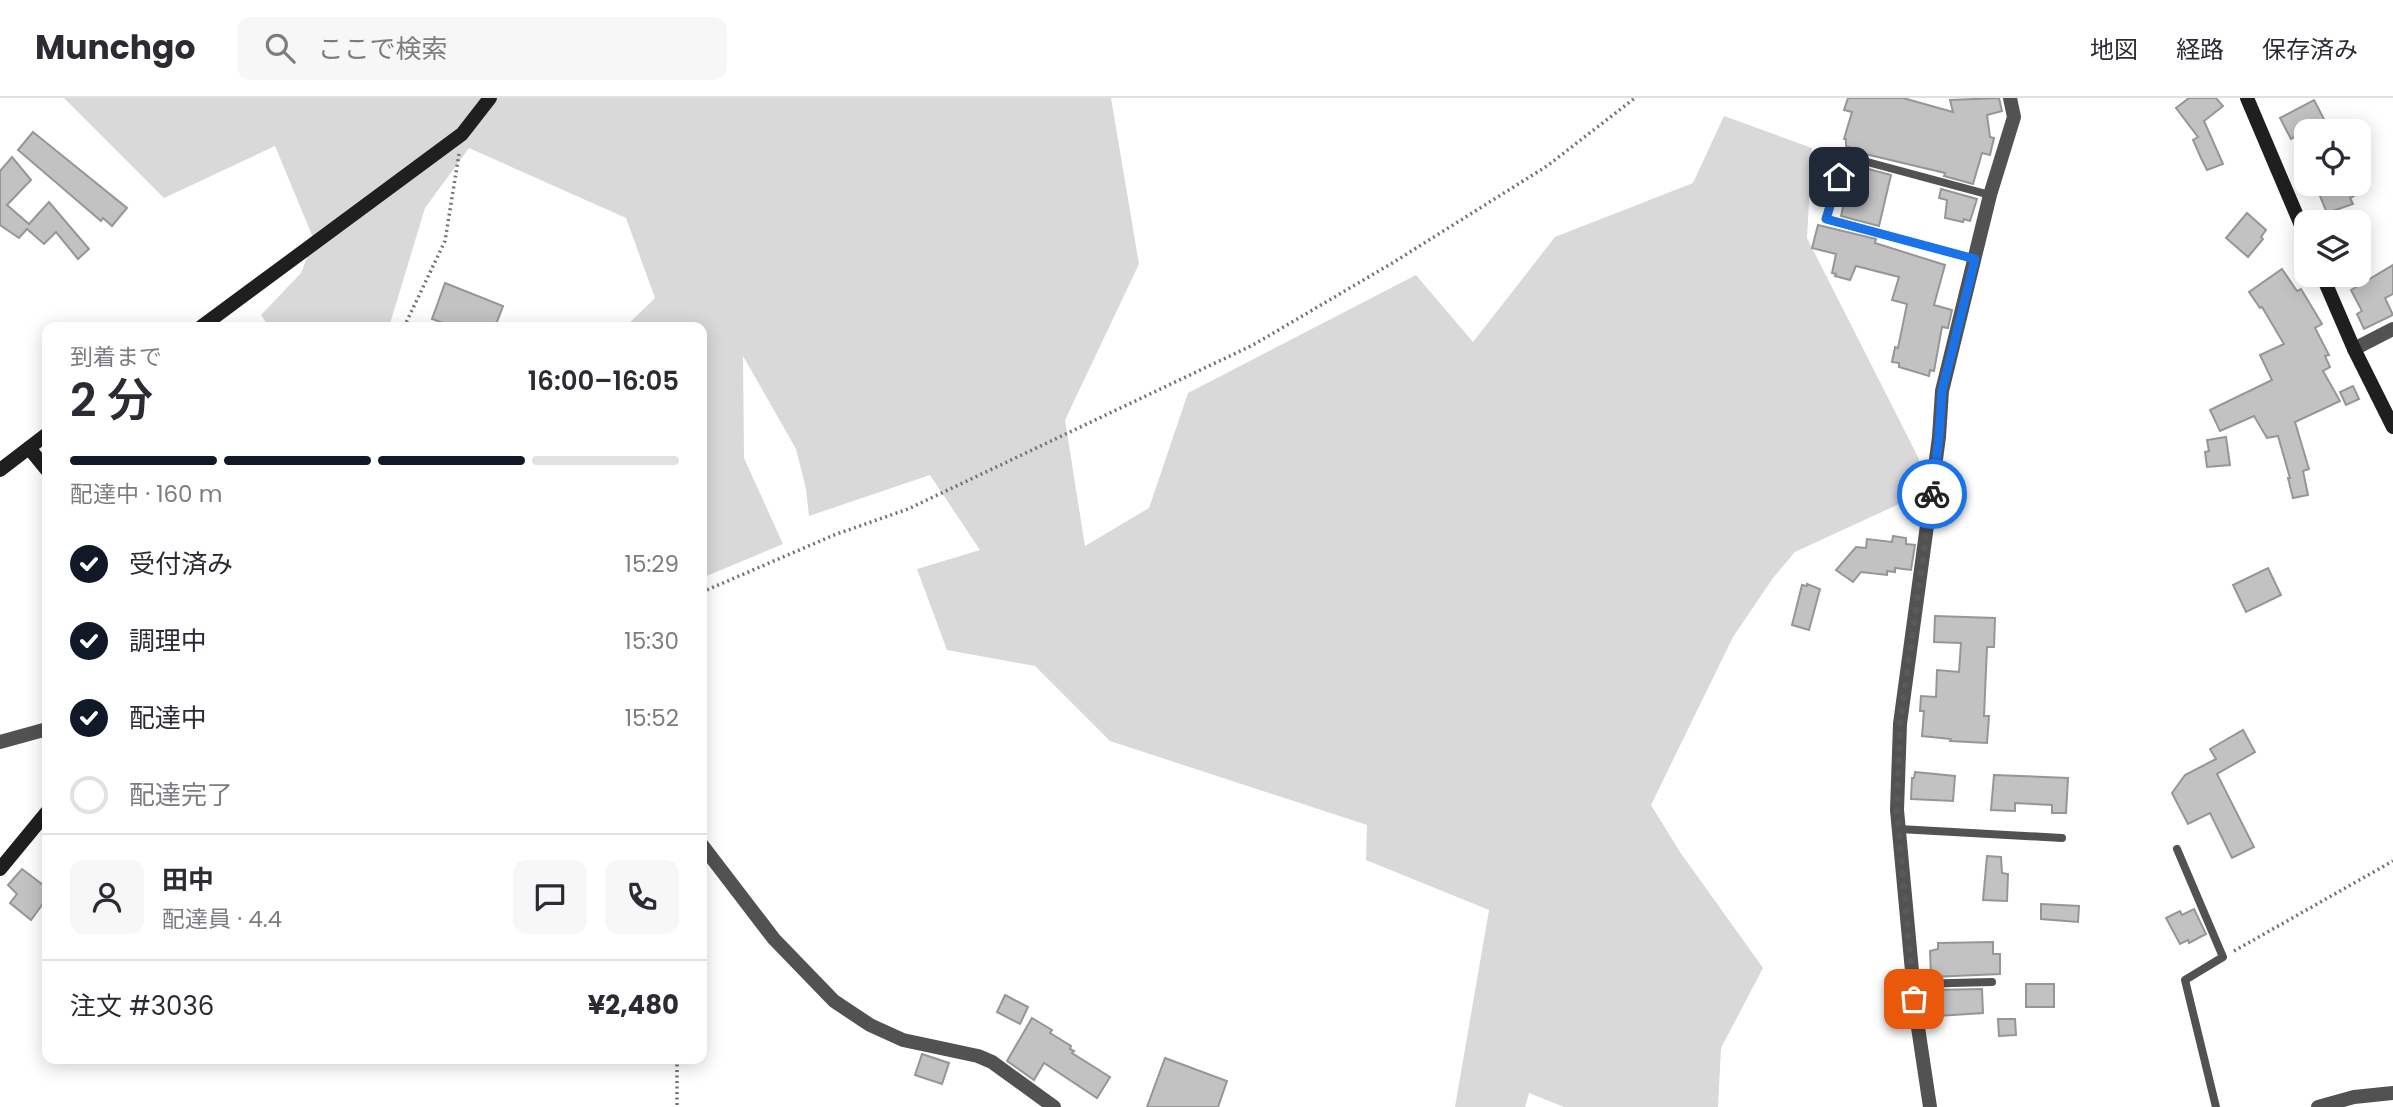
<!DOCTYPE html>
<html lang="ja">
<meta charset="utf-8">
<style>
body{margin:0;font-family:Poppins,"Noto Sans JP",sans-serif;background:#f7f7f7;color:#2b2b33;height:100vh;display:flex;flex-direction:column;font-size:26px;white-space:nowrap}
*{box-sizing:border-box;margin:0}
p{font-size:23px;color:#7c7c81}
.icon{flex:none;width:38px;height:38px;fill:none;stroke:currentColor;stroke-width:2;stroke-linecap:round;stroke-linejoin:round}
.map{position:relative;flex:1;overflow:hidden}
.panel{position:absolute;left:42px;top:224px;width:665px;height:742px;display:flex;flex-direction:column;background:#fff;border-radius:14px;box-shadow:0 4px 18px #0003}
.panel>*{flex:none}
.tools{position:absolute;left:2294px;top:21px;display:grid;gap:14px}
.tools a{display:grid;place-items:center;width:77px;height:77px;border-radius:14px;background:#fff;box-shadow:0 4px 18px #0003;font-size:35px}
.pin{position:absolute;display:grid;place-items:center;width:60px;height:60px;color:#fff;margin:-30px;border-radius:14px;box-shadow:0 4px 10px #0006}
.courier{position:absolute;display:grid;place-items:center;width:70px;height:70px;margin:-35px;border:5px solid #1a73e8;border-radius:50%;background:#fff;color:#222;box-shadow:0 2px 9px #0007}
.head em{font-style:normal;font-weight:600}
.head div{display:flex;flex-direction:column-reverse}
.head{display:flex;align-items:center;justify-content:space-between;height:119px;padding:0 28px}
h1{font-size:46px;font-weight:600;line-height:52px}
.bar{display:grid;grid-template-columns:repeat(4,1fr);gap:10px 7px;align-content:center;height:84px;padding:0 28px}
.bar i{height:9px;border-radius:5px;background:#e1e1e2}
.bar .active{background:#111827}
.bar p{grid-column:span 4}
.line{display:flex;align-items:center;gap:18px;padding:0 28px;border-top:2px solid #e1e1e2}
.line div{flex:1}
.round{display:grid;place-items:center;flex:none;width:74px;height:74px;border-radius:14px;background:#f7f7f7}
ol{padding:0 28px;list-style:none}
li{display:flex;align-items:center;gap:21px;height:77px}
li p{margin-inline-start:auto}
li .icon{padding:7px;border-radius:50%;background:#111827;color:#fff;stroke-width:4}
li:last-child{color:#7c7c81}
li i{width:38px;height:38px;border:4px solid #e1e1e2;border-radius:50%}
header{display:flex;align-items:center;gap:42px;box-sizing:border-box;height:98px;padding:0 35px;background:#fff;border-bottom:2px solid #e1e1e2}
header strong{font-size:33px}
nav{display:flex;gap:38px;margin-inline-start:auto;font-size:24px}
.search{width:490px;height:63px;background:#f7f7f7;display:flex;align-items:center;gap:18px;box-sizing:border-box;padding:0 24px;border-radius:14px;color:#7c7c81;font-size:26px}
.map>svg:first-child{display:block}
.green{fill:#d9d9d9}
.building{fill:#c2c2c2;stroke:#969696;stroke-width:2}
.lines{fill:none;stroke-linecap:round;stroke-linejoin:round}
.path{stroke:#747474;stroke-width:3.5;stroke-dasharray:2 3.5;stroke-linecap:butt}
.lane{stroke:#525252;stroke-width:8}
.street{stroke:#525252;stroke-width:14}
.secondary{stroke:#1f1f1f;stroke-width:14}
.done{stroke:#595959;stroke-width:7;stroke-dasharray:0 12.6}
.route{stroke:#1a73e8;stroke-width:9}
</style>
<header>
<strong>Munchgo</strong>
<div class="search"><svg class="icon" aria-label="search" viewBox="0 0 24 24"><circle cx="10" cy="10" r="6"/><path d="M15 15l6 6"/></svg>ここで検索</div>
<nav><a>地図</a><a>経路</a><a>保存済み</a></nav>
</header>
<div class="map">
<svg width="2393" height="1009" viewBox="0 0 2393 1009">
<rect width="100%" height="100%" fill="#fff"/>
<path class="green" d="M64,0H1111L1139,166L1065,322L1085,448L1149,410L1188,295L1416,177L1473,244L1555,139L1693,85L1724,18L1812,50L1807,140L1919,361L1912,400L1795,454L1773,480L1733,539L1651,707L1680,754L1763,870L1721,950L1718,1009H1564L1529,995L1525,1009H1455L1489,812L1366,762L1367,727L1110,643L1035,568L947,552L917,471L980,452L930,377L809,418L806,391L796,351L743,258L744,360L783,446L702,480V229H625L655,200L626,120L469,50L425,110L389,229H269L261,217L301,175L314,142L275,48L164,100Z"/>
<g class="building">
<path d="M1848,0H1903L1953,14L1950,2L1999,0L2002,13L1987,17L1990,39L1994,40L1990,57L1982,55L1973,86L1944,78L1945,75L1857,54L1858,52L1846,48V41H1844L1852,14L1844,12Z"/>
<path d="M2189,0H2216L2223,8L2204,23L2223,66L2207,72L2201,60L2193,42L2198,39L2176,10Z"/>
<path d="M2314,2L2326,25L2311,33H2306V36L2297,41L2296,38L2291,41L2280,20Z"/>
<path d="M33,34L127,110L112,128L103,120L101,123L18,52Z"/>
<path d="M12,59L31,82L7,107L29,126L49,104L89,151L78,161L56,134L44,146L27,131L19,140L0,127V73Z"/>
<path d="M1853,67L1891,77L1879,128L1841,118Z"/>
<path d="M2315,86H2349L2354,98L2350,100L2353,106L2327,115Z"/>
<path d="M1941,91L1977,101L1970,123L1964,121L1963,124L1945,120L1947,102L1939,100Z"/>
<path d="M2247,115L2266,132L2261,139L2263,141L2248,159L2226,140Z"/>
<path d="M1818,127L1876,141L1875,145L1945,167L1934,207L1952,212L1948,230L1942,229L1934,273L1930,272L1929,278L1899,269V265L1892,264L1895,249L1898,250L1907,206L1892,202L1899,179L1856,168L1850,182L1835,178L1836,176L1832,175L1836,156L1812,150Z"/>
<path d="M2393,167V196L2385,200L2393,217L2364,231L2357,216L2362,213L2351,192Z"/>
<path d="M2282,171L2297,193L2301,191L2322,226L2315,230L2329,257L2325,258L2330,269L2323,273L2340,303L2295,324L2309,371L2303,373L2308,397L2293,400L2288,380H2290L2278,338L2267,340L2254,318L2220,333L2210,312L2272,282L2260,257L2284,246L2262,209L2260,210L2249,194Z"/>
<path d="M445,185L503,208L495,229H454L432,221Z"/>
<path d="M2353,288L2359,301L2346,307L2340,294Z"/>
<path d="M2226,339L2230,367L2207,369L2205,354L2209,353L2207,342Z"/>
<path d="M1893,438L1906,440V446L1915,447L1911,472L1895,470V474L1887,473V477L1861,474L1853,484L1836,472L1856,449L1866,450L1867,441L1892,444Z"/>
<path d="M2268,470L2281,497L2246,514L2233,487Z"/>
<path d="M1807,486L1820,491L1809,532L1792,527L1802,487L1807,488Z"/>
<path d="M1935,518L1995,520L1994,549H1987L1984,618H1989L1987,645L1950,643L1951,641L1922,638L1924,613H1920L1921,598L1936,599L1937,572L1959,574L1961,545L1934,544Z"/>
<path d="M2243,632L2255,654L2217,676L2254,749L2232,760L2210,715L2188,726L2172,695L2185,677L2216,661L2210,651Z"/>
<path d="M1915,674L1955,678L1953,703L1911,701L1912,680H1914Z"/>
<path d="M1994,677L2068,680L2066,715H2052V707L2015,705V713L1991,712Z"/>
<path d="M1987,758L2001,759L2002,775L2008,776L2007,803L1983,802Z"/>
<path d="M22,771L47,790V800L31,822L10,805L17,796L8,787Z"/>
<path d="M2041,806L2079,808L2078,824L2041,821Z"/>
<path d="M2194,811L2206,836L2189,845L2188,842L2180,846L2166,820L2180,813L2182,817Z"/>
<path d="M1993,844V856H2000V876L1931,879L1930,853L1938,851V845Z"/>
<rect x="2026" y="886" width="28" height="23"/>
<path d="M1982,891L1983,915L1938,918L1937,907L1933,908L1932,892Z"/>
<path d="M1005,897L1028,909L1020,926L997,914Z"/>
<path d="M1032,920L1052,932L1050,935L1071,948L1070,951L1074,953L1072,955L1110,979L1097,1000L1044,965L1034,982L1007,963Z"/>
<path d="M1998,921H2015L2016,937L1999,938Z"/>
<path d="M922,956L949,965L942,986L915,977Z"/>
<path d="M1165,960L1227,983L1218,1009H1147Z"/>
</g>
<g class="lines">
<g class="path">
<path d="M404,229L445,143L459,56"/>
<path d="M702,494L834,437L908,411L1253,247L1394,164L1547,68L1635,0"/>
<path d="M2234,853L2393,763"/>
<path d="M677,961V1009"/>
</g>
<g class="lane">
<path d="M1975,161L1826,121L1845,58L1990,97"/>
<path d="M1899,731L2062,740"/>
<path d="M2177,751L2223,859L2185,882L2216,1009"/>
<path d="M1913,886L1992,884"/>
</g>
<g class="street">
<path d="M2354,251L2393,231"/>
<path d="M0,644L47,631"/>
<path d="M702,747L774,841L834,903L870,927L903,942L978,958L992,964L1054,1009"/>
<path d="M1930,1009L1916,916L1897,712L1900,626L1939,339L1942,293L1990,97L2014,19L2010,0"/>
<path d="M2318,1009L2354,999L2393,995"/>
</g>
<g class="secondary">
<path d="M2247,0L2306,139"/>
<path d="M2322,177L2354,251L2393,329"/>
<path d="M201,229L462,36L490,0"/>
<path d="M29,350L47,372"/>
<path d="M0,372L47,336"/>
<path d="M0,771L47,714"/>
</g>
</g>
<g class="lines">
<path class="done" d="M1914,901L1897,712L1900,626L1932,396"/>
<path class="route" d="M1839,79L1826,121L1975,161L1942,293L1939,339L1932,396"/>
</g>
</svg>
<div class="tools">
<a><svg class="icon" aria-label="locate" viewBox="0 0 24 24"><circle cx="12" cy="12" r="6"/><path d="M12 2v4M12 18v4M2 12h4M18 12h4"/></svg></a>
<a><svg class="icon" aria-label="layers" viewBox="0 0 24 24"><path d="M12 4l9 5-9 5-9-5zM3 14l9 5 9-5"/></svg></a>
</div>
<div class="pin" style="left:1914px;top:901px;background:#ea580c"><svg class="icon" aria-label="bag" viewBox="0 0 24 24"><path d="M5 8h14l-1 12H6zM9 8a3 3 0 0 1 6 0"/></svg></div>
<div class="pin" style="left:1839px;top:79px;background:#1f2937"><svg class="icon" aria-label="home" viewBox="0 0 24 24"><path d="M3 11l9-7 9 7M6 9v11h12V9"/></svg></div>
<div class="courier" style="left:1932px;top:396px"><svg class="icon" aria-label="bike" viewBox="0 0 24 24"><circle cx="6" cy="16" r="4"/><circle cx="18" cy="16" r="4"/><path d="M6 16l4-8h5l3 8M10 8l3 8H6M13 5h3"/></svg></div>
<section class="panel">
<div class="head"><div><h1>2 分</h1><p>到着まで</p></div><em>16:00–16:05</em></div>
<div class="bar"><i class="active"></i><i class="active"></i><i class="active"></i><i></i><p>配達中 · 160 m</p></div>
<ol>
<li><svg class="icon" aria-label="check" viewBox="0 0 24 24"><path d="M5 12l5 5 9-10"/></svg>受付済み<p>15:29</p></li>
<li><svg class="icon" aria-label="check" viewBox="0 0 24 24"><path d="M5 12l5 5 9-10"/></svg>調理中<p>15:30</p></li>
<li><svg class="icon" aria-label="check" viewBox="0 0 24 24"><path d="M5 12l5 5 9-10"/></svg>配達中<p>15:52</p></li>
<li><i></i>配達完了</li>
</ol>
<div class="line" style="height:126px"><a class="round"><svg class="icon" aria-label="person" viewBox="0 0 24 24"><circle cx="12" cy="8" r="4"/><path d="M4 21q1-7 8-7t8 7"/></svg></a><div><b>田中</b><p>配達員 · 4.4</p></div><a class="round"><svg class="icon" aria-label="chat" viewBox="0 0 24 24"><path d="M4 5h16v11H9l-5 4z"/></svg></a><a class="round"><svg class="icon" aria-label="phone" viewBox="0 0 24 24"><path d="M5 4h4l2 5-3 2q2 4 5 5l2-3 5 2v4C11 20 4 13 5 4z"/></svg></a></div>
<div class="line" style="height:91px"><div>注文 #3036</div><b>¥2,480</b></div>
</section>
</div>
